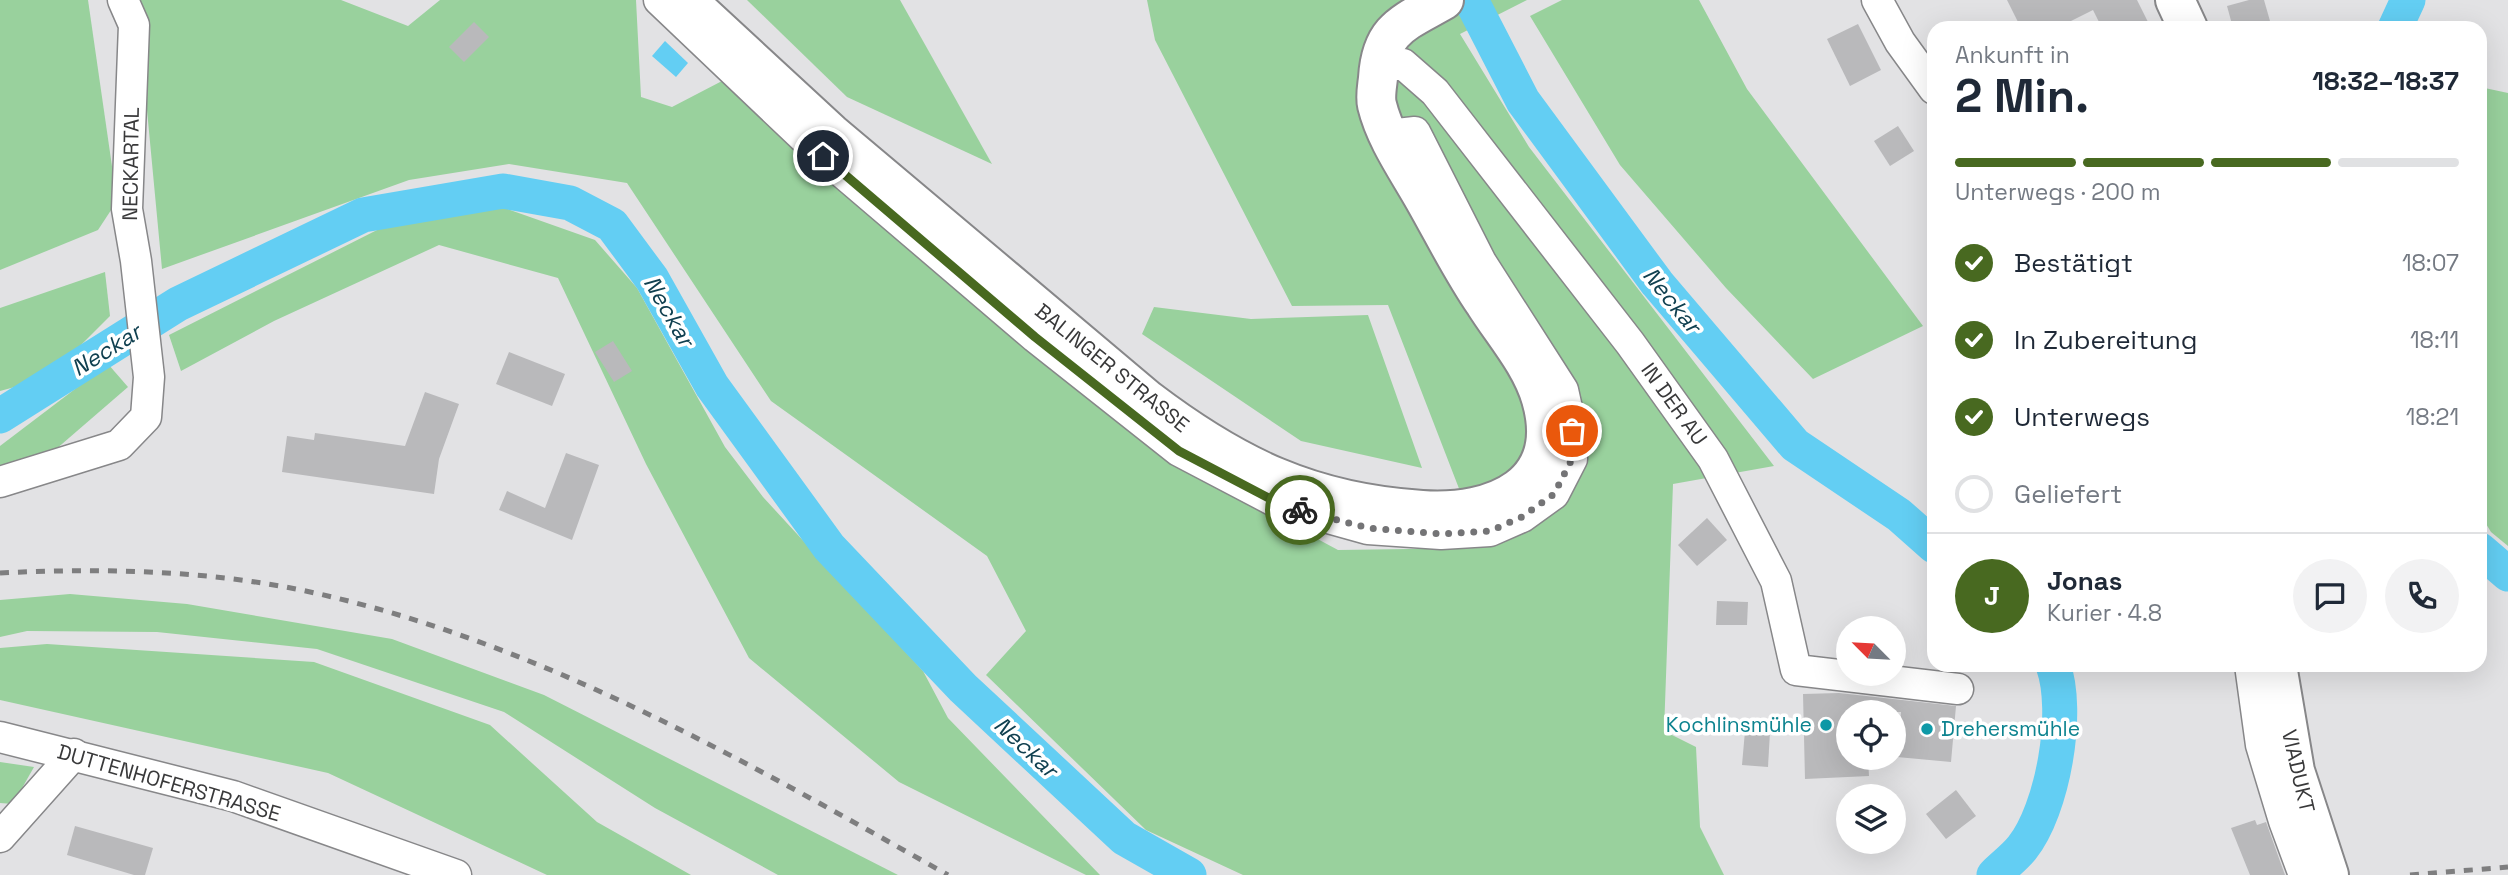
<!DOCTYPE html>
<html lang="de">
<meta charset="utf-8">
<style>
body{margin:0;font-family:"Space Grotesk",sans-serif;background:#f2f2f3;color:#1f2937;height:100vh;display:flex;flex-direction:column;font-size:26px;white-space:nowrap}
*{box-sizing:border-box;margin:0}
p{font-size:23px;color:#747a83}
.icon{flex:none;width:38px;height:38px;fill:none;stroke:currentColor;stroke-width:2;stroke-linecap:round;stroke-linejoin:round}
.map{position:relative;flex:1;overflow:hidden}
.drawer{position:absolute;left:1927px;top:21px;width:560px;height:651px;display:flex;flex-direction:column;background:#fff;border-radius:21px;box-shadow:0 7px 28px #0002}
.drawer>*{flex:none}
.needle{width:46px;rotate:294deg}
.controls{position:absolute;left:1836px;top:616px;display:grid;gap:14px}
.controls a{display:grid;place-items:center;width:70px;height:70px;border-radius:50%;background:#fff;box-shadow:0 7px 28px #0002;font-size:35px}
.pin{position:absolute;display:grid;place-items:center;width:60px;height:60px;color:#fff;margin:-30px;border:4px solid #fff;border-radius:50%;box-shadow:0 2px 7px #0007}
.courier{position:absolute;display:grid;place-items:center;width:70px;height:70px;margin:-35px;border:5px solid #486920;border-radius:50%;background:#fff;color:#222;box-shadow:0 2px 9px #0007}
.summary em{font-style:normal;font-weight:800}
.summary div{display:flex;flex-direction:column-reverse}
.summary{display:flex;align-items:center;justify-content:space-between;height:119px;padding:0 28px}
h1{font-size:46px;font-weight:800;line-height:52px}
.bar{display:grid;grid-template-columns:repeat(4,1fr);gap:10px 7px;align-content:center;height:84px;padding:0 28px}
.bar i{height:9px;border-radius:5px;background:#e0e1e3}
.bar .active{background:#486920}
.bar p{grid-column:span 4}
.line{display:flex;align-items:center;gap:18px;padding:0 28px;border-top:2px solid #e0e1e3}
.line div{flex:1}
.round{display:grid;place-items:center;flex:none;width:74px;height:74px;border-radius:37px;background:#f2f2f3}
ol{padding:0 28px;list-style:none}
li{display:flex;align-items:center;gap:21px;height:77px}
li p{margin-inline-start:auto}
li .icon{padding:7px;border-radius:50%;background:#486920;color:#fff;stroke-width:4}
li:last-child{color:#747a83}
li i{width:38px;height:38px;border:4px solid #e0e1e3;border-radius:50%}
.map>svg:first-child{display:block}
.green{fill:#99d19d}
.water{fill:#63cef3}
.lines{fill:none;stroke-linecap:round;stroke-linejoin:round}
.river{stroke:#63cef3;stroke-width:35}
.building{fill:#b9b9bb}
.minor-casing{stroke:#878789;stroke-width:33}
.major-casing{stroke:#878789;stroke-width:42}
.minor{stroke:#fff;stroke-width:30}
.major{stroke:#fff;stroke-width:38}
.rail{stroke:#7e7e7f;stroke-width:5;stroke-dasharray:9 9;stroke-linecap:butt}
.done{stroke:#747476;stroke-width:7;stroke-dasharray:0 12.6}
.route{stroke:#486920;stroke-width:9}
.culture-dot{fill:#0f9aa8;stroke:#fff;stroke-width:2.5}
.labels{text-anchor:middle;stroke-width:7;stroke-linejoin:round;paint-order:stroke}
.street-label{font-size:21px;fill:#39393a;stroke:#fff}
.culture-label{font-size:21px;fill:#0d838f;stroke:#fff;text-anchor:end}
.water-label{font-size:23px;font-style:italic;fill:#104050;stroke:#fff}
</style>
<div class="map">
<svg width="2508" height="875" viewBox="0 0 2508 875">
<rect width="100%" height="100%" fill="#e2e2e4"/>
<g class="green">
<path d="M0,0H88L117,201L98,230L0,270Z"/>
<path d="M125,0H341L408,26L440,0H636L641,97L672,107L722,81L839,184L1178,464L1338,550L1482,548L1388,305L1292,306L1155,40L1147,0H1527L1460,34L1529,147L1774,466L1673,484L1664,731L1696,747L1700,827L1724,875H1243L1146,830L986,675L1026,631L987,556L771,401L627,183L509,164L409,180L162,269L145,89Z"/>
<path d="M747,0H900L992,164L847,97Z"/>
<path d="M1562,0H1699L1747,89L1923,326L1813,379L1726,288L1620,165L1530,16Z"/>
<path d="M2480,87L2508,93V546L2491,532L2480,514Z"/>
<path d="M502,207L595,240L637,288L725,447L763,497L923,671L948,718L1100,875H1086L899,782L749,658L646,464L558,278L439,245L274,321L181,371L169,335L383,227Z"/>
<path d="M105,272L110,316L48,378L0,391V308Z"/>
<path d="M1154,307L1251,319L1368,315L1422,468L1301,441L1142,334Z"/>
<path d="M108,364L128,387L40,463L0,474V446Z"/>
<path d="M70,594L187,604L392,639L544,695L898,875H778L655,808L504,712L317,649L157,632L27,631L0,637V600Z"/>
<path d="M47,644L314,662L490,725L597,822L691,875H547L328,773L0,700V648Z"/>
<path d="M0,762L34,767L13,804L0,803Z"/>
</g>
<path class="water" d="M665,41L688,63L676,77L652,56Z"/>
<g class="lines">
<g class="river">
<path d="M1471,0L1523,101L1657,283L1795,445L1899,515L1934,546"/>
<path d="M2395,28L2408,0"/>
<path d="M0,416L178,304L363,215L503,191L570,203L612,225L652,279L712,386L829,547L963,688L1124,838L1189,875"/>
<path d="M2480,550L2508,574"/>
<path d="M1994,875C2003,866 2014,858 2022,848C2053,809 2070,712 2053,665"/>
</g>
</g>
<g class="building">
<path d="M2007,0H2137L2151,28H2102L2093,10L2057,28H2021Z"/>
<path d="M2249,0H2264L2272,28H2233L2227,6Z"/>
<path d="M474,22L489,37L464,62L449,47Z"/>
<path d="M1858,24L1881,70L1850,86L1827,39Z"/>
<path d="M1898,126L1914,151L1890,166L1874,141Z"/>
<path d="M613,341L632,371L614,382L595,352Z"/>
<path d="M509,352L565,374L552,406L496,384Z"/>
<path d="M425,392L459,404L439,459L434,494L282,472L287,436L314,440L315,433L405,446Z"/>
<path d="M566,453L599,465L572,540L499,510L507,491L545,508Z"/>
<path d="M1707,518L1727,540L1697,566L1678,545Z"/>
<path d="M1717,601L1748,602L1747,625H1716Z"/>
<path d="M1839,693L1956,706L1951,762L1897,757L1901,712H1848V758H1868L1869,776L1805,779L1803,694Z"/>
<path d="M1745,731L1770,732L1768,767L1742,765Z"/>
<path d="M1956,790L1976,816L1946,839L1926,814Z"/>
<path d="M2255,820L2257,825L2266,822L2285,875H2250L2231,828Z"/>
<path d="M75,826L153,848L145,875H134L67,855Z"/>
</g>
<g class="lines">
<g class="minor-casing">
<g id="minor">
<path d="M659,0L823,156L1035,337L1179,451L1282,505L1368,529L1441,534L1490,531L1522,517L1554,494L1572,459V431L1563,390L1481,262L1415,132L1388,135"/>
<path d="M1877,0L1900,42L1934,89"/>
<path d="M1379,67L1403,64L1435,92L1630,343L1713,459L1776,581L1796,670L1958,689"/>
<path d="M0,482L119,445L146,417L149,377L136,261L127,209L134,25L123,0"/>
<path d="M2250,665L2261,745L2284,821L2304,875"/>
<path d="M0,737L233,796L456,875"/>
<path d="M0,837L74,754"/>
</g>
</g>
<g class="major-casing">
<g id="major">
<path d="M687,0L831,133L1148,400C1235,466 1311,503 1422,510C1494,515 1566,485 1541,399C1531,364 1504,334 1485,304C1462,271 1444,234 1424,199C1407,169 1385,138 1377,105C1375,97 1377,87 1378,78C1381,28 1404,23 1444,0"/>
<path d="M2175,0L2188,28"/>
<path d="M2277,665L2295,771L2329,875"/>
</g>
</g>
<use href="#minor" class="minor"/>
<use href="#major" class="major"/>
<g class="rail">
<path d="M0,573C100,568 203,570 301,590C534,639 743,760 948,875"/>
<path d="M2410,875L2508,867"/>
</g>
</g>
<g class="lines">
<path class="done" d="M1300,510L1368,528L1441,534L1490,531L1522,517L1554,494L1572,459V431"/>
<path class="route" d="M823,156L1035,337L1179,451L1282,505L1300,510"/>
</g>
<g class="culture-dot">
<circle cx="1826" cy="725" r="7"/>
<circle cx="1927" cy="729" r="7"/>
</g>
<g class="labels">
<g class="street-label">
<text transform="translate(131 164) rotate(-89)" y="7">NECKARTAL</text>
<text transform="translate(1112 368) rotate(39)" y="7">BALINGER STRASSE</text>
<text transform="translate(1674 404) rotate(54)" y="7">IN DER AU</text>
<text transform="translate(2298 771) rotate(77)" y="7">VIADUKT</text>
<text transform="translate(169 783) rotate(16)" y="7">DUTTENHOFERSTRASSE</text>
</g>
<g class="culture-label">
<text x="1812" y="732">Kochlinsmühle</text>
<text x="1941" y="736" text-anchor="start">Drehersmühle</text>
</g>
<g class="water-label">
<text transform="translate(1672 300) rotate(51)" y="8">Neckar</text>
<text transform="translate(669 311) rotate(60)" y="8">Neckar</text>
<text transform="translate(106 350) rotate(-32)" y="8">Neckar</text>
<text transform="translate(1026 747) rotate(43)" y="8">Neckar</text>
</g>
</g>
</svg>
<div class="controls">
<a><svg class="needle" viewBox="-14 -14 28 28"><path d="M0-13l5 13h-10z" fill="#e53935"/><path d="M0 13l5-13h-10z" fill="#747a83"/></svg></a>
<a><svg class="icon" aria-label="locate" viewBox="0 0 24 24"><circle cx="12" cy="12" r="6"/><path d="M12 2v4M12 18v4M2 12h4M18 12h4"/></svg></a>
<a><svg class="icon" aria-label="layers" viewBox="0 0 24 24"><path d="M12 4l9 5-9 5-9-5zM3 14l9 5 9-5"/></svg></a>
</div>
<div class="pin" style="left:1572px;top:431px;background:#ea580c"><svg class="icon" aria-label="bag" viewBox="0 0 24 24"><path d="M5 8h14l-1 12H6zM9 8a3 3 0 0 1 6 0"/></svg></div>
<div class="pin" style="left:823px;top:156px;background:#1f2937"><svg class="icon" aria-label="home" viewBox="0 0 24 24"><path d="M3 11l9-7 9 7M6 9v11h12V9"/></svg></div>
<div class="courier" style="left:1300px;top:510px"><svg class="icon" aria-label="bike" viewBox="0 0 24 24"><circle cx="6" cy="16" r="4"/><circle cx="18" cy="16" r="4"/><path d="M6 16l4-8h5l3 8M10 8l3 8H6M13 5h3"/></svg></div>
<section class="drawer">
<div class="summary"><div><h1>2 Min.</h1><p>Ankunft in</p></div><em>18:32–18:37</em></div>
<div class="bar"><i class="active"></i><i class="active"></i><i class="active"></i><i></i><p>Unterwegs · 200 m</p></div>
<ol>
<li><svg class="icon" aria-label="check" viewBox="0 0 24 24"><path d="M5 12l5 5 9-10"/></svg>Bestätigt<p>18:07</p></li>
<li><svg class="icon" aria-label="check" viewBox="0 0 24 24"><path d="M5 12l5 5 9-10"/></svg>In Zubereitung<p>18:11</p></li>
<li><svg class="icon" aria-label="check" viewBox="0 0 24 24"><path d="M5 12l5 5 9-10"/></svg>Unterwegs<p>18:21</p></li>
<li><i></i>Geliefert</li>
</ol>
<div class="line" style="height:126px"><b class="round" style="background:#486920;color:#fff">J</b><div><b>Jonas</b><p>Kurier · 4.8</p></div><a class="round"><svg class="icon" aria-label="chat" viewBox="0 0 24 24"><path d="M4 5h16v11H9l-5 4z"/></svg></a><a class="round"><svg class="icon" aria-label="phone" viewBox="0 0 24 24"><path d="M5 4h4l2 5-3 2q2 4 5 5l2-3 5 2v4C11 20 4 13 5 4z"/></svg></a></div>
</section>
</div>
